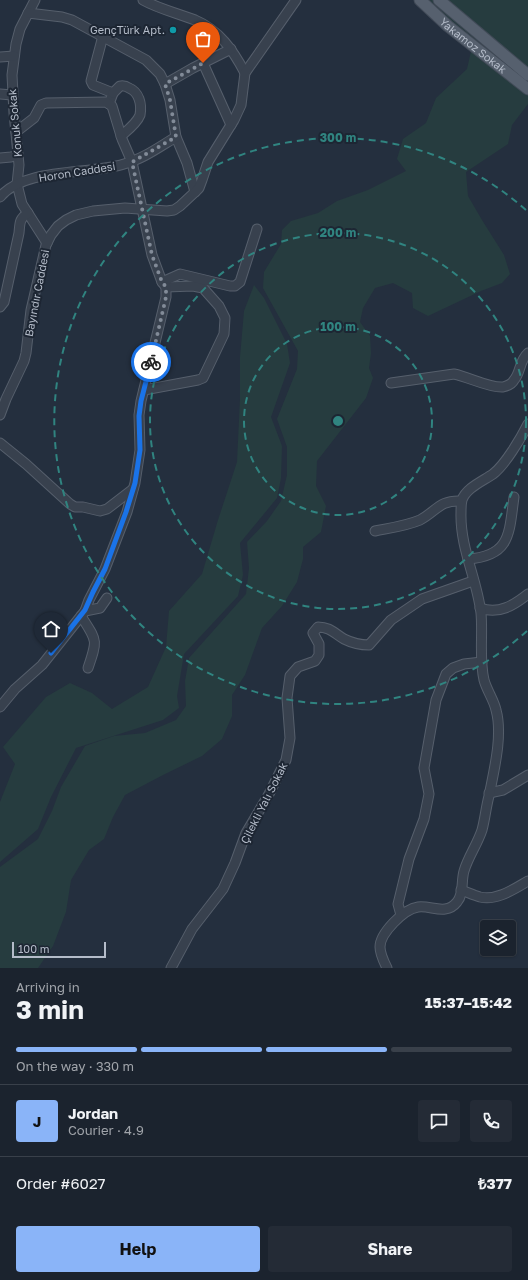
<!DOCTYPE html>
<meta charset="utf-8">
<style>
body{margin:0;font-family:"Golos Text",sans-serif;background:#242b36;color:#f1f3f6;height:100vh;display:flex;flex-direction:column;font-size:15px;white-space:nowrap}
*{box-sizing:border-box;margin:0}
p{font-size:13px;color:#a0a4aa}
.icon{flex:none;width:22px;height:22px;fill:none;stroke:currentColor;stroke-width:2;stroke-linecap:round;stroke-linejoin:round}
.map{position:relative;height:968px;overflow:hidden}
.details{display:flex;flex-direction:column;background:#1b232e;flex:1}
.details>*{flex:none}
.controls{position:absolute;left:480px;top:920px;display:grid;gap:8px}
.controls a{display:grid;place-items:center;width:36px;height:36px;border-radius:4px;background:#1b232e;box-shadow:0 1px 3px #0004,0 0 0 1px #39404a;font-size:20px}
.scale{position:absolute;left:12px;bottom:10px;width:94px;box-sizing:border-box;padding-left:4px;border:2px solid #b4bcc9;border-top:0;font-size:11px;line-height:14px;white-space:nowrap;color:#b4bcc9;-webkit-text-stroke:3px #1d2633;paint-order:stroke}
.pin{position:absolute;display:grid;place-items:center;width:34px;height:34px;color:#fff;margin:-41px -17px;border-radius:50% 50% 50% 0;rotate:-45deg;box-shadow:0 0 4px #0007}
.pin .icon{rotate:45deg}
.courier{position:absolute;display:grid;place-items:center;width:40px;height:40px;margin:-20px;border:3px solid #1a73e8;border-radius:50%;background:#fff;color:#222;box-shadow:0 1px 5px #0007}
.overview em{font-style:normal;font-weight:700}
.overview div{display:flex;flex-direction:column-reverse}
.overview{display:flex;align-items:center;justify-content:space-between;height:68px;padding:0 16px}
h1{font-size:26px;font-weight:700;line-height:30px}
.bar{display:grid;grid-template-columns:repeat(4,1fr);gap:6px 4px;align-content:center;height:48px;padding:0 16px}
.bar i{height:5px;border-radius:3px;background:#39404a}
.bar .selected{background:#8ab4f8}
.bar p{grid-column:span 4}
.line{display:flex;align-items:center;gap:10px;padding:0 16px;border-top:1px solid #39404a}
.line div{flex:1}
.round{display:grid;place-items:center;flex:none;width:42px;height:42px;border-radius:4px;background:#242b36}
.action{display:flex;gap:8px;margin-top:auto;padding:8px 16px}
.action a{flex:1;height:46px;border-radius:4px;background:#8ab4f8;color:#111;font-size:16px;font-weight:700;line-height:46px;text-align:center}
.action a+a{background:#242b36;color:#f1f3f6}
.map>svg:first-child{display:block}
.green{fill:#263c3f}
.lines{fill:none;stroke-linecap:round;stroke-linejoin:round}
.minor-casing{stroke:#565f6c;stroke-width:11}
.major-casing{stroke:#414a57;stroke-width:13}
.minor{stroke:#38414e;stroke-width:9}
.major{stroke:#56606e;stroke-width:11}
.done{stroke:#828b98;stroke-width:4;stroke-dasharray:0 7.2}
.route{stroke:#1a73e8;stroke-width:5}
.ring{fill:none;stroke:#308480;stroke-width:2;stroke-dasharray:7 5}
.culture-dot{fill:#0f9aa8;stroke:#1d2633;stroke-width:1.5}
.labels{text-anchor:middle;stroke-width:4;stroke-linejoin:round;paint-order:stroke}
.poi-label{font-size:11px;fill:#b4bcc9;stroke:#1d2633;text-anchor:end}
.street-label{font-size:11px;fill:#b4bcc9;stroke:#1d2633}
.centre{fill:#308480;stroke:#1d2633;stroke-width:2}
.ring-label{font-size:12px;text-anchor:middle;font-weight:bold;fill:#308480;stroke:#1d2633;stroke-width:4;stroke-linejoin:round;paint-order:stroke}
</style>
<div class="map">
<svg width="528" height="968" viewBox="0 0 528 968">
<rect width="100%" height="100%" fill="#242f3e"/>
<g class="green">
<path d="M426,0H528V104L512,125L508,144L466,172L468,196L482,220L504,255L510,274L502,283L481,291L428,316L413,308L412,293L393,283L375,288L363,308L360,322L370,336L371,353L369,368L373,378L366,398L317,461L316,486L326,506L321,532L303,547V559L297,582L282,606L262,628L245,675L232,695V716L222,739L202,756L163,775L125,795L113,817L104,839L89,850L71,880L66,912L53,946L38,968H0V867L38,839L52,811L61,787L85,746L114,736L145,733L176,720L186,706L185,681L189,658L246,594L249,568L247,542L267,521L281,501L287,475V447L277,419L297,369L298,351L263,288L264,272L281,244L282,230L291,221L318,213L337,201L368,190L406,171L397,159L403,139L426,123L436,98L467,69L472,47Z"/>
<path d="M254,285L264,298L287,344L290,363L271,417L282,446L281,478L277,498L240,543L243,575L238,596L184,654L177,696L179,708L163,720L76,748L51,797L38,829L0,862V802L15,764L3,747L46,697L70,683L92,693L112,709L148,687L166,647L169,611L202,574L218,520L237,462L240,399V357L244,311Z"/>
</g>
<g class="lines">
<g class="minor-casing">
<g id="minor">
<path d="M35,0L20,29L16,44L12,75L14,113L19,165L17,184L22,204L47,243"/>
<path d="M143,0C159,9 177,13 195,20C219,30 233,50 245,73"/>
<path d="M28,13L62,17L72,20L146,60L160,74L165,84L170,100L176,137L187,163L195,192"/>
<path d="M103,36L91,81L93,85L113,93L109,104"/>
<path d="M0,57L14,56"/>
<path d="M203,63L231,125"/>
<path d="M165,84L193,68L231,49"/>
<path d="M113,93C115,91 118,88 120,86C124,85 126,86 129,88C139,92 142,104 140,115C137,123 128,130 121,136"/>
<path d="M0,94L12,95"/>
<path d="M16,132L34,118L41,105L46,103L106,102L112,106L122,139L132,162L152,255L162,282L166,287L193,286L203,288L219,306L225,318L224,334L203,378L198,380L144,390"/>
<path d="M0,158L11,157L18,155"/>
<path d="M0,197C25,167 90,175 124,164C143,159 159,147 176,137"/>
<path d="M162,282L180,274L230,286H235L240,282L257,229"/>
<path d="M0,307L4,302L19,233C20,223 19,219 28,213"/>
<path d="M391,383L454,374C469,377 489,388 503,387C507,386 512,384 514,380C521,372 519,361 528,353"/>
<path d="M0,415L6,399L24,361L26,353L31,310L46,245L51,235L58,226L66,220L76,215L93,211L125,208L167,211L174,210L180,206L195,192L199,188L202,180L208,162L234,120L241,105L245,73L296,0"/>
<path d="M0,443L26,464L70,504L75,507H83L100,511L107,509L133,489"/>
<path d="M375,531C390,528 406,526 420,520C437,511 439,500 461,501"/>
<path d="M468,559C511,556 509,533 514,497"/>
<path d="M480,608C499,615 514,605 528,594"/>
<path d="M85,611L100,608L107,598"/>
<path d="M81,616C97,641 98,639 88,668"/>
<path d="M0,707L15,689L42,665L81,616L85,611L89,600L105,569L127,512L135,483L140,450L139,415L141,401L166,297V287"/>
<path d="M489,793L503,790L528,775"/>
<path d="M461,890C467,892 473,895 480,897C497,901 514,889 528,881"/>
<path d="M401,915L398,904L409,859L424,819L429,794L424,768L436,700L446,674L453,668L464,664L482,662"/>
<path d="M171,968L192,929L223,889L235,863L246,833L269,794L286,760L290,738L287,698L290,676L298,667L315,661L319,655V644L313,633L318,627C330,627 334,633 344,639C352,643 360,645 369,645L391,620L422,599L473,581"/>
<path d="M387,968C384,962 380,954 380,947C380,933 404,909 418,907C431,905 446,916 457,902C464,894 461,881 464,871C468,857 477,845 482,830C485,819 486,807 489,796C494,770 503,735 496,710C494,700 487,691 484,680C479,658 483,636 481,613C477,579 460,548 461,513C461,509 461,504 462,500C466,488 483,481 493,474C505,465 521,438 528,424"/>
</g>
</g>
<g class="major-casing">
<g id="major">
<path id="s1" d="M420,0L448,26L528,89"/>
<path d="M439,0L528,75"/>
</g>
</g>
<use href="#minor" class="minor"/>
<use href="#major" class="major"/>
</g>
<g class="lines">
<path class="done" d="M151,362L166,297V287L162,282L152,255L132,162L176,137L170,100L165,84L203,63"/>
<path class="route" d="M51,653L85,610L93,592L105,569L126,512L135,483L140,450L139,416L141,401L151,362"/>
</g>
<g class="ring">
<circle cx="338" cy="421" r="94"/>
<circle cx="338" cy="421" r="188"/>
<path d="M527 631A283 283 0 1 1 527 211"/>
</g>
<circle class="culture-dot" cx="173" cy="30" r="4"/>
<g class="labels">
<g class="poi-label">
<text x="165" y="34">GençTürk Apt.</text>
</g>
<g class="street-label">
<text dy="4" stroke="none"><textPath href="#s1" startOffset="70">Yakamoz Sokak</textPath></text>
<text transform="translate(15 123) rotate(-95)" y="4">Konuk Sokak</text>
<text transform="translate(77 172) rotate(-9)" y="4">Horon Caddesi</text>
<text transform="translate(37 293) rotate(-79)" y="4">Bayındır Caddesi</text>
<text transform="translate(264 803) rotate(-63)" y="4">Çilekli Yalı Sokak</text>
</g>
</g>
<circle cx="338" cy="421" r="6" class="centre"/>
<g class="ring-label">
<text x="338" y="142">300 m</text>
<text x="338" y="237">200 m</text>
<text x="338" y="331">100 m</text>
</g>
</svg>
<div class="controls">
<a><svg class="icon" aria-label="layers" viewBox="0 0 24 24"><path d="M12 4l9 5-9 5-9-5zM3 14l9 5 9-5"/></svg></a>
</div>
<div class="scale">100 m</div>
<div class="pin" style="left:203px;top:63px;background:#ea580c"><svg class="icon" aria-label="bag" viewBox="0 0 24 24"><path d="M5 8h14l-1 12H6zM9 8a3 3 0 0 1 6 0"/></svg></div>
<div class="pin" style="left:51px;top:653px;background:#1f2937"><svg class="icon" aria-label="home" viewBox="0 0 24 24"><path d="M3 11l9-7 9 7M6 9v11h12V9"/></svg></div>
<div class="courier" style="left:151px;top:362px"><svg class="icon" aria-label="bike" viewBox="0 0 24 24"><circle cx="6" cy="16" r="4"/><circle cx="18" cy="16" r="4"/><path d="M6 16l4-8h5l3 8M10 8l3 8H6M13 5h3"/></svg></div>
</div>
<section class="details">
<div class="overview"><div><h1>3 min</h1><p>Arriving in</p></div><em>15:37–15:42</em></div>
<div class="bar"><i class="selected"></i><i class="selected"></i><i class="selected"></i><i></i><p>On the way · 330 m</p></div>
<div class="line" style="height:72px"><b class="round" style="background:#8ab4f8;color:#111">J</b><div><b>Jordan</b><p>Courier · 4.9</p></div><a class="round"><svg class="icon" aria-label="chat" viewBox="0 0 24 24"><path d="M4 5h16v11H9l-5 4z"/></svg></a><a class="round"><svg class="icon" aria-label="phone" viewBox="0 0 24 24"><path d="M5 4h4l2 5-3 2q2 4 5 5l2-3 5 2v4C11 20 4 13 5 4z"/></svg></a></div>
<div class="line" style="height:52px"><div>Order #6027</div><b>₺377</b></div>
<div class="action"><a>Help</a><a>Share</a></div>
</section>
